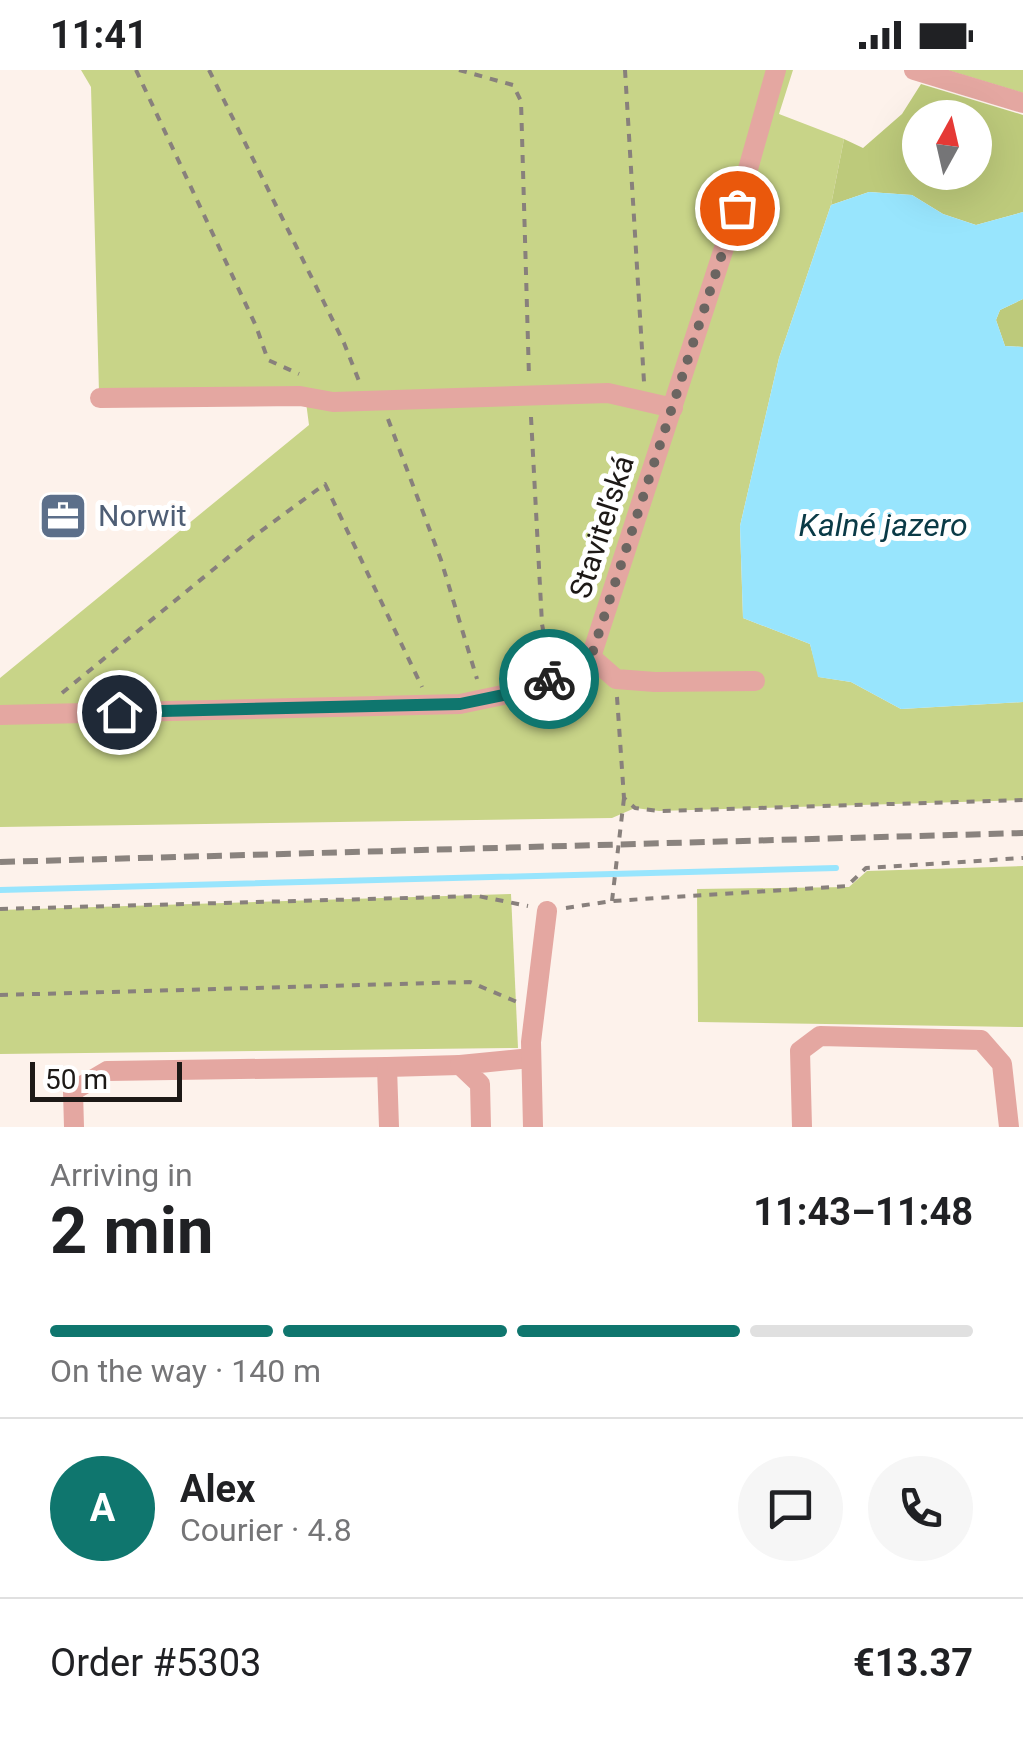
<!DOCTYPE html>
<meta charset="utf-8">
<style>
body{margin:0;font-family:Roboto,sans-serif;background:#f6f6f6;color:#202124;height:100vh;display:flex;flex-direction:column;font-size:38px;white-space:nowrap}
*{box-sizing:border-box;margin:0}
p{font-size:32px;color:#757577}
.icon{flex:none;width:55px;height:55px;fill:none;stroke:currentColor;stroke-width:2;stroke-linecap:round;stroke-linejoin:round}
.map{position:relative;height:1057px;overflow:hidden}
.drawer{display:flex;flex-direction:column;background:#fff;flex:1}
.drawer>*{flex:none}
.needle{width:65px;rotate:8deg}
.tools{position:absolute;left:902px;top:30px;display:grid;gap:20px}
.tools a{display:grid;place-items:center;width:90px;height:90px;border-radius:50%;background:#fff;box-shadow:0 10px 40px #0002;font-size:50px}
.scale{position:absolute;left:30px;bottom:25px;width:152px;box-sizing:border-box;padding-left:10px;border:5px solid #1d1916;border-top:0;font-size:28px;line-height:35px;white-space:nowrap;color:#1d1916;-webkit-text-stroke:8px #fff;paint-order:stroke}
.pin{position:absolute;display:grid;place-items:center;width:85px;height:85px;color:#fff;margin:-42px;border:5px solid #fff;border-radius:50%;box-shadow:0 2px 10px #0007}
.courier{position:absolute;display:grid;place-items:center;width:100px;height:100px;margin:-50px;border:8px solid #0f766e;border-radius:50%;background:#fff;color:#222;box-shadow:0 2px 12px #0007}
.summary em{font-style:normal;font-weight:700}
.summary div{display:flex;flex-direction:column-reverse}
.summary{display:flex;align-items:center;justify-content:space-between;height:170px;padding:0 50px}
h1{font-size:65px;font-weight:700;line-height:75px}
.bar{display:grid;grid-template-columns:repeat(4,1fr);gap:15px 10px;align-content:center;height:120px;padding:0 50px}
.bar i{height:12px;border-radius:8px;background:#e0e0e0}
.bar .active{background:#0f766e}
.bar p{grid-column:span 4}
.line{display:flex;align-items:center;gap:25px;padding:0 50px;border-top:2px solid #e0e0e0}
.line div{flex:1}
.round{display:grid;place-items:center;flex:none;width:105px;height:105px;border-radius:52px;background:#f6f6f6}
.status{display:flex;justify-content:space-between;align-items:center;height:70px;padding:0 50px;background:#fff;direction:ltr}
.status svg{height:28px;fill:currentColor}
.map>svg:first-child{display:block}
.green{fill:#c8d488}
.forest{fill:#bdca7b;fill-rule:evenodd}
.water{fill:#98e5fd}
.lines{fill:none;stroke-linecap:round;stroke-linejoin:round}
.stream{stroke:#98e5fd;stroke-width:6}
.path{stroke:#88807c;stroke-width:4;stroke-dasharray:8 8;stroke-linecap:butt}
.minor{stroke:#e4a7a1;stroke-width:20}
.rail{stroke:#8a837e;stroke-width:6;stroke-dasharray:15 8;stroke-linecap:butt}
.done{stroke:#6b6561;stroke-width:10;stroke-dasharray:0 18}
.route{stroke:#0f766e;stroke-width:12}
.labels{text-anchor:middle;stroke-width:10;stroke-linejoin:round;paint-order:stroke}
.service-label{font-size:30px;fill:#4e5e75;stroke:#fff;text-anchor:start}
.street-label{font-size:30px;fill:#1d1916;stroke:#fff}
.water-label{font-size:32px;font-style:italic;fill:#0a3a46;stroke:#fff}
</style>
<div class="status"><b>11:41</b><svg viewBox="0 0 49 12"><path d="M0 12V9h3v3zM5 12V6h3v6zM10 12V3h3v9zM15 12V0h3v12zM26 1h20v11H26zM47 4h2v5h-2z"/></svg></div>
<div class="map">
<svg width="1023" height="1057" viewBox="0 0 1023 1057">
<rect width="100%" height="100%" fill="#fdf2eb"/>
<g class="green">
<path d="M81,0H793L779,44L844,69L831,135L779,288L740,456L743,548L810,574L819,607L851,612L901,639L1023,632V730L659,741L635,738L612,748L0,757V608L309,355L304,317L99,322L91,17Z"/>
<path d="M947,0H1023V23Z"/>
<path d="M1023,796V957L698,952L697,819L849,817L867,801Z"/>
<path d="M511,824L518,978L0,984V840Z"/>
</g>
<g class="forest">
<path d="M921,14L1023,45V142L976,155L943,144L912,125L869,122L831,135L844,69L863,78L902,44ZM920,48H975V102H920Z"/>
<path d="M1023,229V277L1005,276L996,250L1000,240Z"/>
</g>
<path class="water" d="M869,122L912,125L943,144L976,155L1023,142V229L1000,240L996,250L1005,276L1023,277V632L901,639L851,612L818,607L810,574L743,548L740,456L779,288L831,135Z"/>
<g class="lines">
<path class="stream" d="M0,820L836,798"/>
<g class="path">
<path d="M136,0L256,256L268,290L299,304"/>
<path d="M209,0L344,273L359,311"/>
<path d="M459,0L513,15L521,31L529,307"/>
<path d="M625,0L644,312"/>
<path d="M531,347L542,554L548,586"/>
<path d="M388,349L441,490L477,609"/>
<path d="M62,623L253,467L325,414L422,617"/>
<path d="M617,627L624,728L635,738L659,741L1023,730"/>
<path d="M612,831L624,728"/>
<path d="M566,838L612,831L847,816L866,798L1023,788"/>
<path d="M0,839L478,826L528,836"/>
<path d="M0,925L470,912L517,932"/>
</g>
<g class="minor">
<path d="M914,0L1023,33"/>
<path d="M100,328L300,326L333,332L608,323L673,338"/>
<path d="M591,587L616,609L655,612L755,611"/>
<path d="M0,645L460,634L532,619L591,587L737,138L776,0"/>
<path d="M74,1057L73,1021L107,1001L387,997"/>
<path d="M389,1057L387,997L460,995"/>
<path d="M481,1057L480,1014L460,995L531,988"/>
<path d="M533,1057L531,972L547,841"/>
<path d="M802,1057L800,981L820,966L981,970L1002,994L1009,1057"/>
</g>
<path class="rail" d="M0,792L1023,763"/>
</g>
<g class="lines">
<path class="done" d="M549,609L591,587L737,138"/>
<path class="route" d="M119,642L460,634L532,619L549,609"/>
</g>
<defs>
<g id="office-square" transform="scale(2.5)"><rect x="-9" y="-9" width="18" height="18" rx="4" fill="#5c6f8a" stroke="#fff"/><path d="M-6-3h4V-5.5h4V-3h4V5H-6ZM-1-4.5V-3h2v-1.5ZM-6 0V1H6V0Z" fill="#fff"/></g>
</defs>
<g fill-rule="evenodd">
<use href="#office-square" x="63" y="446"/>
</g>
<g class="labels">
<g class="service-label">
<text x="98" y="456">Norwit</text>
</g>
<g class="street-label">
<text transform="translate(602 457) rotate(-72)" y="10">Staviteľská</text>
</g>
<g class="water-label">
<text x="883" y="466">Kalné jazero</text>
</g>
</g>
</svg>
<div class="tools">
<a><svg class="needle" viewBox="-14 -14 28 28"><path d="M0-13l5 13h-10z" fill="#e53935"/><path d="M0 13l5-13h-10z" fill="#757577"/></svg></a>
</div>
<div class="scale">50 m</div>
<div class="pin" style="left:737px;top:138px;background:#ea580c"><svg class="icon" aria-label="bag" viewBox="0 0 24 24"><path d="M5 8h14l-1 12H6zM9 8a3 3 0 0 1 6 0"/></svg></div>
<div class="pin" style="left:119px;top:642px;background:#1f2937"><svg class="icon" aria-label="home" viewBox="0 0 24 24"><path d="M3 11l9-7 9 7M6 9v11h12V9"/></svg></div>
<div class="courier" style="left:549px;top:609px"><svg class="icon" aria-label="bike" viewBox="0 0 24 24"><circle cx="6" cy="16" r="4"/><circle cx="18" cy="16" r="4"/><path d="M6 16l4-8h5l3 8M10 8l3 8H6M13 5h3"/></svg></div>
</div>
<section class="drawer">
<div class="summary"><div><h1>2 min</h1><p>Arriving in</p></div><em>11:43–11:48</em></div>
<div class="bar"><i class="active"></i><i class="active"></i><i class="active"></i><i></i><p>On the way · 140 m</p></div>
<div class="line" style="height:180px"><b class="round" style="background:#0f766e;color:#fff">A</b><div><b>Alex</b><p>Courier · 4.8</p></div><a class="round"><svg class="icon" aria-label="chat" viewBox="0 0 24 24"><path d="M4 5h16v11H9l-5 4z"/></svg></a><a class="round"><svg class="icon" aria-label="phone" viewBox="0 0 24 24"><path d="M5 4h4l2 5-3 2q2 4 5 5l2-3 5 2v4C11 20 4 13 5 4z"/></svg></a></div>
<div class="line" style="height:130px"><div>Order #5303</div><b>€13.37</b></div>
</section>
